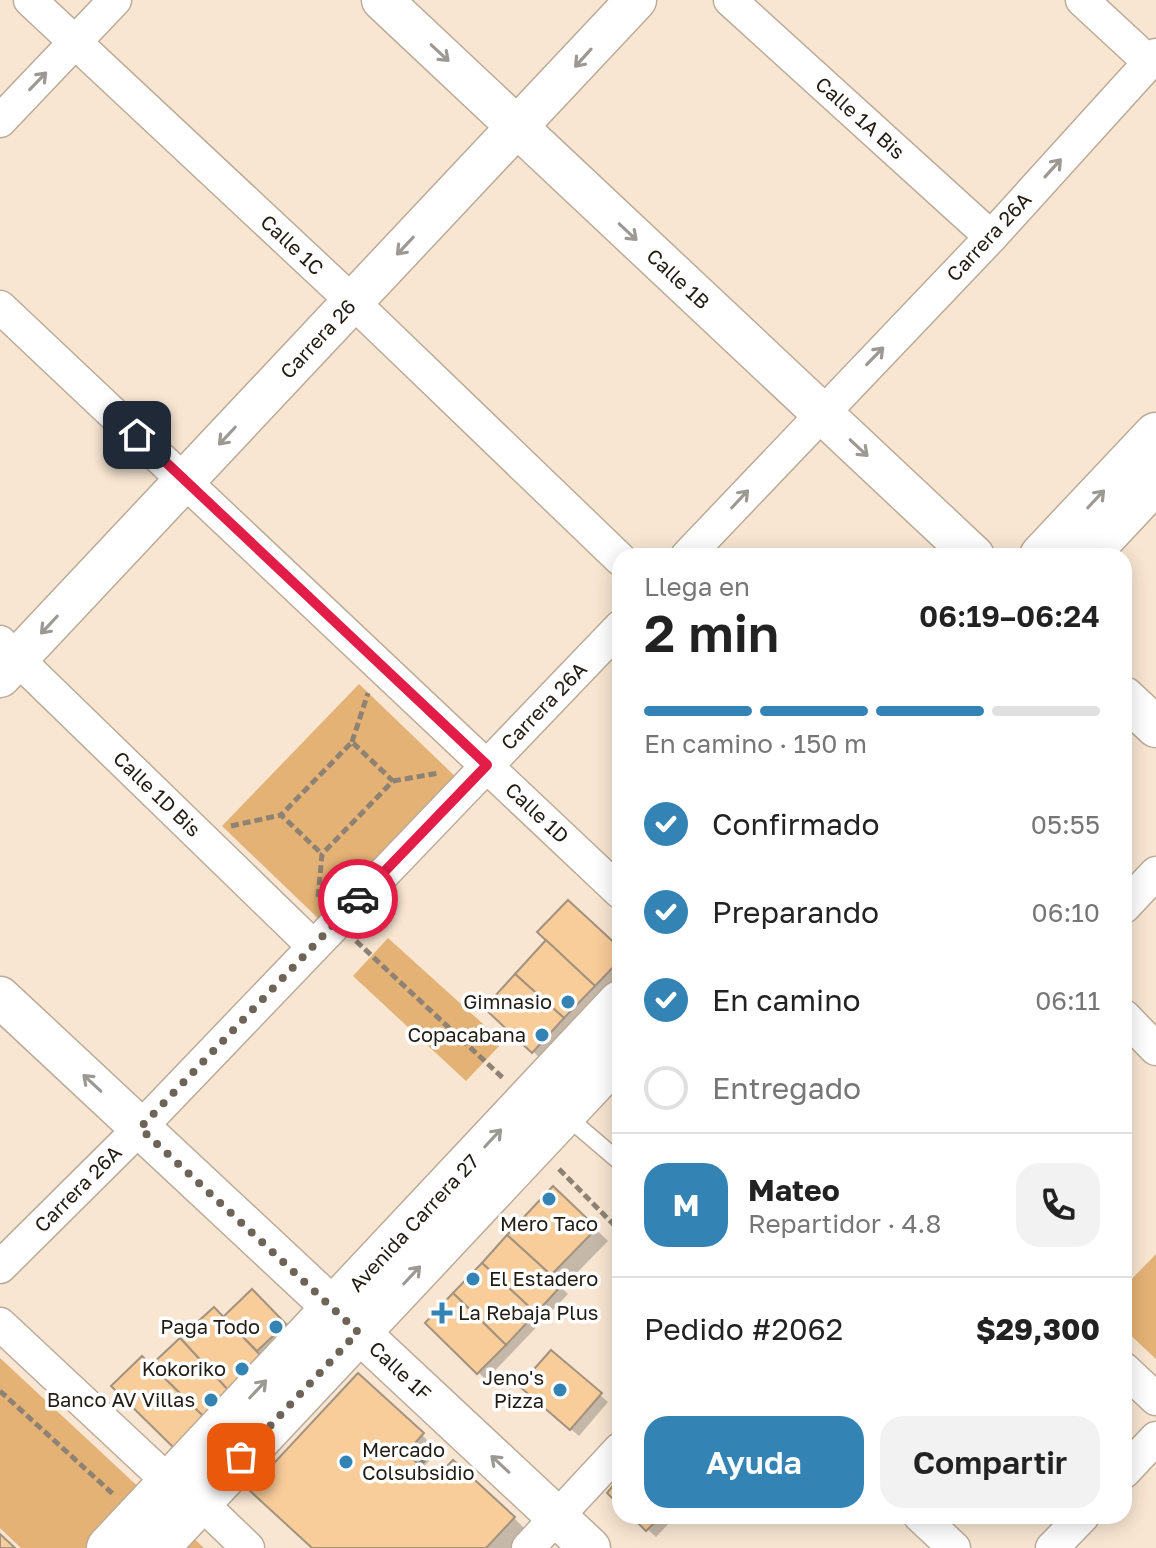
<!DOCTYPE html>
<html lang="es">
<meta charset="utf-8">
<style>
body{margin:0;font-family:"Golos Text",sans-serif;background:#f2f2f2;color:#222;height:100vh;display:flex;flex-direction:column;font-size:30px;white-space:nowrap}
*{box-sizing:border-box;margin:0}
p{font-size:26px;color:#767676}
.icon{flex:none;width:44px;height:44px;fill:none;stroke:currentColor;stroke-width:2;stroke-linecap:round;stroke-linejoin:round}
.map{position:relative;flex:1;overflow:hidden}
.side{position:absolute;left:612px;top:548px;width:520px;height:976px;display:flex;flex-direction:column;background:#fff;border-radius:24px;box-shadow:0 4px 20px #0003}
.side>*{flex:none}
.pin{position:absolute;display:grid;place-items:center;width:68px;height:68px;color:#fff;margin:-34px;border-radius:16px;box-shadow:0 4px 12px #0006}
.courier{position:absolute;display:grid;place-items:center;width:80px;height:80px;margin:-40px;border:6px solid #e11d48;border-radius:50%;background:#fff;color:#222;box-shadow:0 2px 10px #0007}
.summary em{font-style:normal;font-weight:600}
.summary div{display:flex;flex-direction:column-reverse}
.summary{display:flex;align-items:center;justify-content:space-between;height:136px;padding:0 32px}
h1{font-size:52px;font-weight:600;line-height:60px}
.bar{display:grid;grid-template-columns:repeat(4,1fr);gap:12px 8px;align-content:center;height:96px;padding:0 32px}
.bar i{height:10px;border-radius:6px;background:#e0e0e0}
.bar .current{background:#3483b5}
.bar p{grid-column:span 4}
.line{display:flex;align-items:center;gap:20px;padding:0 32px;border-top:2px solid #e0e0e0}
.line div{flex:1}
.round{display:grid;place-items:center;flex:none;width:84px;height:84px;border-radius:24px;background:#f2f2f2}
ol{padding:0 32px;list-style:none}
li{display:flex;align-items:center;gap:24px;height:88px}
li p{margin-inline-start:auto}
li .icon{padding:8px;border-radius:50%;background:#3483b5;color:#fff;stroke-width:4}
li:last-child{color:#767676}
li i{width:44px;height:44px;border:4px solid #e0e0e0;border-radius:50%}
.action{display:flex;gap:16px;margin-top:auto;padding:16px 32px}
.action a{flex:1;height:92px;border-radius:24px;background:#3483b5;color:#fff;font-size:32px;font-weight:600;line-height:92px;text-align:center}
.action a+a{background:#f2f2f2;color:#222}
.map>svg:first-child{display:block}
.green{fill:#e4b275}
.shadow{fill:#0003}
.building{fill:#f9cd9a;stroke:#a2927f;stroke-width:2}
.lines{fill:none;stroke-linecap:round;stroke-linejoin:round}
.service-casing{stroke:#bbab98;stroke-width:19}
.minor-casing{stroke:#bbab98;stroke-width:35}
.tertiary-casing{stroke:#bbab98;stroke-width:43}
.secondary-casing{stroke:#bbab98;stroke-width:47}
.path{stroke:#8e8274;stroke-width:5;stroke-dasharray:8 4;stroke-linecap:butt}
.service{stroke:#fff;stroke-width:16}
.minor{stroke:#fff;stroke-width:32}
.tertiary{stroke:#fff;stroke-width:40}
.secondary{stroke:#fff;stroke-width:44}
.oneway{stroke:#9c9995}
.done{stroke:#6d6356;stroke-width:8;stroke-dasharray:0 14.4}
.route{stroke:#e11d48;stroke-width:10}
.poi-dot{fill:#3483b5;stroke:#fff;stroke-width:3}
.labels{text-anchor:middle;stroke-width:7;stroke-linejoin:round;paint-order:stroke}
.street-label{font-size:20px;fill:#221c14;stroke:#fff}
.poi-label{font-size:20px;fill:#221c14;stroke:#fff;text-anchor:end}
</style>
<div class="map">
<svg width="1156" height="1548" viewBox="0 0 1156 1548">
<rect width="100%" height="100%" fill="#f8e6d2"/>
<g class="green">
<path d="M359,684L460,781L323,923L222,826Z"/>
<path d="M388,938L503,1042L466,1081L353,976Z"/>
<path d="M1156,1254V1359L1124,1329V1287Z"/>
<path d="M0,1358L204,1548H21L0,1528Z"/>
</g>
<g class="shadow">
<path d="M548,941L620,951V976L541,1059L487,1008Z"/>
<path d="M554,1189L608,1241L562,1288L568,1294L486,1380L428,1322Z"/>
<path d="M252,1292L292,1333L263,1361L151,1367L223,1320Z"/>
<path d="M530,1394L600,1395L608,1402L579,1436Z"/>
<path d="M422,1435L438,1451L421,1470L435,1482L514,1518L530,1534L517,1548H313Z"/>
<path d="M633,1516H676L656,1537Z"/>
</g>
<g class="building">
<path d="M568,900L620,948V960L595,986L537,932Z"/>
<path d="M546,940L595,986L564,1018L515,974Z"/>
<path d="M515,974L564,1018L532,1053L484,1008Z"/>
<path d="M553,1186L597,1228L551,1275L507,1235Z"/>
<path d="M507,1235L562,1285L536,1313L482,1263Z"/>
<path d="M482,1263L536,1313L506,1345L453,1293Z"/>
<path d="M252,1289L286,1324L257,1351L223,1317Z"/>
<path d="M453,1293L506,1345L477,1374L425,1323Z"/>
<path d="M214,1307L263,1358L229,1391L180,1338Z"/>
<path d="M180,1338L229,1391L204,1417L151,1365Z"/>
<path d="M551,1350L602,1393L570,1430L519,1386Z"/>
<path d="M142,1356L204,1417L174,1448L111,1386Z"/>
<path d="M358,1373L424,1433L406,1453L435,1479L453,1460L515,1517L486,1548H312L249,1490Z"/>
<path d="M620,1477V1506L607,1493Z"/>
<path d="M631,1516H661L646,1531Z"/>
<path d="M0,1534L15,1548H0Z"/>
</g>
<g class="lines">
<g class="service-casing">
<path id="service" d="M565,1115L620,1162"/>
</g>
<g class="minor-casing">
<g id="minor">
<path d="M30,0L353,302L620,559"/>
<path d="M730,0L991,237"/>
<path d="M1082,0L1149,62"/>
<path d="M0,121L115,0"/>
<path d="M0,307L620,892"/>
<path d="M687,556L991,237L1156,55"/>
<path d="M0,642L313,946"/>
<path d="M1124,907L1156,873"/>
<path d="M1124,1016L1156,1049"/>
<path d="M0,1267L140,1128L620,627"/>
<path d="M0,1324L170,1483"/>
<path d="M1124,1369L1156,1399"/>
<path d="M1124,1472L1156,1438"/>
<path d="M199,1501L248,1548"/>
<path d="M920,1516L954,1548"/>
<path d="M528,1548L620,1449"/>
<path d="M1052,1548L1083,1516"/>
</g>
</g>
<g class="tertiary-casing">
<g id="tertiary">
<path d="M382,0L974,556"/>
<path d="M0,677L636,0"/>
<path d="M1124,697L1156,727"/>
<path d="M0,997L590,1548"/>
</g>
</g>
<g class="secondary-casing">
<g id="secondary">
<path d="M1042,556L1156,435"/>
<path d="M1085,556L1156,480"/>
<path d="M109,1548L620,1003"/>
<path d="M156,1548L620,1053"/>
</g>
</g>
<g class="path">
<path d="M352,742L368,693"/>
<path d="M393,781L439,773"/>
<path d="M231,826L281,815"/>
<path d="M318,897L322,854L393,781L352,742L281,815L322,854"/>
<path d="M356,941L504,1079"/>
<path d="M559,1169L620,1231"/>
<path d="M0,1391L114,1495"/>
<path d="M419,1465L434,1448"/>
</g>
<use href="#service" class="service"/>
<use href="#minor" class="minor"/>
<use href="#tertiary" class="tertiary"/>
<use href="#secondary" class="secondary"/>
</g>
<defs><path id="oneway-shaft" d="M-6 0H5M1.5-3L5.5 0L1.5 3" fill="none" stroke-width="1.6" stroke-linecap="round" stroke-linejoin="round" transform="scale(2)"/></defs>
<g class="oneway">
<use href="#oneway-shaft" transform="translate(440 53) rotate(43)"/>
<use href="#oneway-shaft" transform="translate(583 58) rotate(132)"/>
<use href="#oneway-shaft" transform="translate(38 81) rotate(-46)"/>
<use href="#oneway-shaft" transform="translate(1053 168) rotate(-48)"/>
<use href="#oneway-shaft" transform="translate(628 232) rotate(43)"/>
<use href="#oneway-shaft" transform="translate(405 246) rotate(133)"/>
<use href="#oneway-shaft" transform="translate(875 356) rotate(-46)"/>
<use href="#oneway-shaft" transform="translate(227 436) rotate(133)"/>
<use href="#oneway-shaft" transform="translate(859 448) rotate(43)"/>
<use href="#oneway-shaft" transform="translate(740 499) rotate(-47)"/>
<use href="#oneway-shaft" transform="translate(1096 499) rotate(-47)"/>
<use href="#oneway-shaft" transform="translate(49 625) rotate(133)"/>
<use href="#oneway-shaft" transform="translate(92 1083) rotate(-137)"/>
<use href="#oneway-shaft" transform="translate(493 1138) rotate(-47)"/>
<use href="#oneway-shaft" transform="translate(412 1275) rotate(-47)"/>
<use href="#oneway-shaft" transform="translate(258 1389) rotate(-47)"/>
<use href="#oneway-shaft" transform="translate(500 1464) rotate(-137)"/>
</g>
<g class="lines">
<path class="done" d="M241,1457L358,1332L140,1128L358,899"/>
<path class="route" d="M137,435L487,765L358,899"/>
</g>
<g class="poi-dot">
<circle cx="568" cy="1002" r="8"/>
<circle cx="542" cy="1035" r="8"/>
<circle cx="549" cy="1199" r="8"/>
<circle cx="473" cy="1279" r="8"/>
<path d="M438 1301h8v8h8v8h-8v8h-8v-8h-8v-8h8z"/>
<circle cx="276" cy="1327" r="8"/>
<circle cx="242" cy="1369" r="8"/>
<circle cx="560" cy="1390" r="8"/>
<circle cx="211" cy="1400" r="8"/>
<circle cx="346" cy="1462" r="8"/>
</g>
<g class="labels">
<g class="street-label">
<text transform="translate(860 118) rotate(42)" y="7">Calle 1A Bis</text>
<text transform="translate(989 237) rotate(-47)" y="7">Carrera 26A</text>
<text transform="translate(292 245) rotate(43)" y="7">Calle 1C</text>
<text transform="translate(678 279) rotate(43)" y="7">Calle 1B</text>
<text transform="translate(318 339) rotate(-47)" y="7">Carrera 26</text>
<text transform="translate(544 706) rotate(-46)" y="7">Carrera 26A</text>
<text transform="translate(157 794) rotate(44)" y="7">Calle 1D Bis</text>
<text transform="translate(537 813) rotate(43)" y="7">Calle 1D</text>
<text transform="translate(78 1189) rotate(-45)" y="7">Carrera 26A</text>
<text transform="translate(414 1223) rotate(-47)" y="7">Avenida Carrera 27</text>
<text transform="translate(400 1371) rotate(43)" y="7">Calle 1F</text>
</g>
<g class="poi-label">
<text x="552" y="1009">Gimnasio</text>
<text x="526" y="1042">Copacabana</text>
<text x="549" y="1231" text-anchor="middle">Mero Taco</text>
<text x="489" y="1286" text-anchor="start">El Estadero</text>
<text x="458" y="1320" text-anchor="start">La Rebaja Plus</text>
<text x="260" y="1334">Paga Todo</text>
<text x="226" y="1376">Kokoriko</text>
<text x="544" y="1385">Jeno's<tspan x="544" dy="23">Pizza</tspan></text>
<text x="195" y="1407">Banco AV Villas</text>
<text x="362" y="1457" text-anchor="start">Mercado<tspan x="362" dy="23">Colsubsidio</tspan></text>
</g>
</g>
</svg>
<div class="pin" style="left:241px;top:1457px;background:#ea580c"><svg class="icon" aria-label="bag" viewBox="0 0 24 24"><path d="M5 8h14l-1 12H6zM9 8a3 3 0 0 1 6 0"/></svg></div>
<div class="pin" style="left:137px;top:435px;background:#1f2937"><svg class="icon" aria-label="home" viewBox="0 0 24 24"><path d="M3 11l9-7 9 7M6 9v11h12V9"/></svg></div>
<div class="courier" style="left:358px;top:899px"><svg class="icon" aria-label="car" viewBox="0 0 24 24"><path d="M5 17H2v-5l4-1 3-4h7l3 4 3 1v5h-3M9 17h6M6 11h13"/><circle cx="7" cy="17" r="2"/><circle cx="17" cy="17" r="2"/></svg></div>
<section class="side">
<div class="summary"><div><h1>2 min</h1><p>Llega en</p></div><em>06:19–06:24</em></div>
<div class="bar"><i class="current"></i><i class="current"></i><i class="current"></i><i></i><p>En camino · 150 m</p></div>
<ol>
<li><svg class="icon" aria-label="check" viewBox="0 0 24 24"><path d="M5 12l5 5 9-10"/></svg>Confirmado<p>05:55</p></li>
<li><svg class="icon" aria-label="check" viewBox="0 0 24 24"><path d="M5 12l5 5 9-10"/></svg>Preparando<p>06:10</p></li>
<li><svg class="icon" aria-label="check" viewBox="0 0 24 24"><path d="M5 12l5 5 9-10"/></svg>En camino<p>06:11</p></li>
<li><i></i>Entregado</li>
</ol>
<div class="line" style="height:144px"><b class="round" style="background:#3483b5;color:#fff">M</b><div><b>Mateo</b><p>Repartidor · 4.8</p></div><a class="round"><svg class="icon" aria-label="phone" viewBox="0 0 24 24"><path d="M5 4h4l2 5-3 2q2 4 5 5l2-3 5 2v4C11 20 4 13 5 4z"/></svg></a></div>
<div class="line" style="height:104px"><div>Pedido #2062</div><b>$29,300</b></div>
<div class="action"><a>Ayuda</a><a>Compartir</a></div>
</section>
</div>
